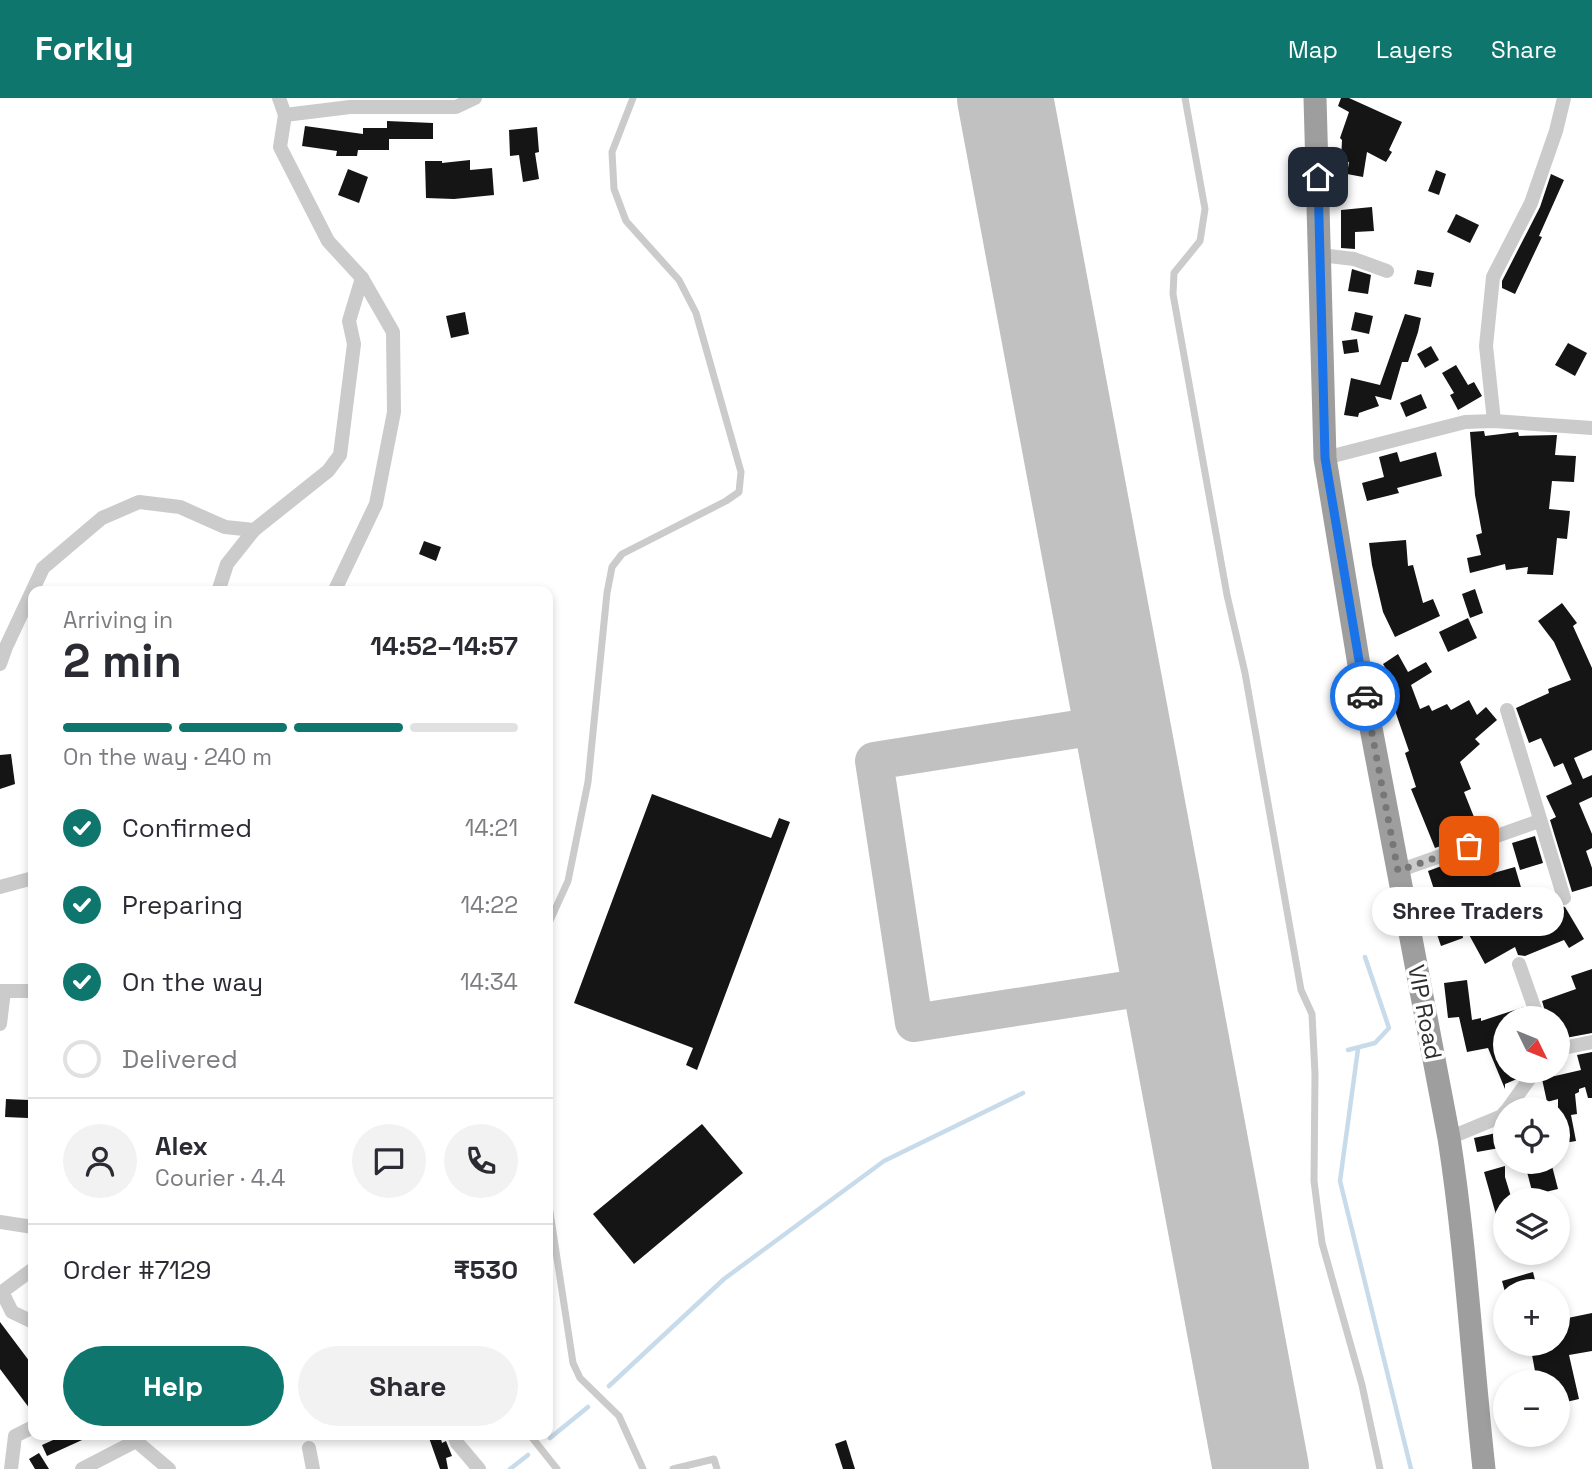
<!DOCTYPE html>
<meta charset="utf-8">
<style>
body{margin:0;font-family:"Space Grotesk",sans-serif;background:#f2f2f3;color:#2b2b33;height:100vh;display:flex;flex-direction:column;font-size:26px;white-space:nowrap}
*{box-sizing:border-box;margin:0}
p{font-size:23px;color:#7c7c81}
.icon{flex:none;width:38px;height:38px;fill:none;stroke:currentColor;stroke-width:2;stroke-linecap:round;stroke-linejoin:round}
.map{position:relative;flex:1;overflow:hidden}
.panel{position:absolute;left:28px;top:488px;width:525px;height:854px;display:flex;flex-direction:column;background:#fff;border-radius:14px;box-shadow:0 4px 10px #0003}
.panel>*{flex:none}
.needle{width:46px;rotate:133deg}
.fabs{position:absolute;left:1493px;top:908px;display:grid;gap:14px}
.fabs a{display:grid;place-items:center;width:77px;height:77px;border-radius:50%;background:#fff;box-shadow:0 4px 10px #0003;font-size:35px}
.pin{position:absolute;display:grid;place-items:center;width:60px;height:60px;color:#fff;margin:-30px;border-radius:14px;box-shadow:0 4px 10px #0006}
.courier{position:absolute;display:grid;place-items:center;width:70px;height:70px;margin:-35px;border:5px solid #1a73e8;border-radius:50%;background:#fff;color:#222;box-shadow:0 2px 9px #0007}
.bubble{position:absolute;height:49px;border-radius:24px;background:#fff;box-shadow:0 4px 10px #0003;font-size:23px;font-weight:800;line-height:49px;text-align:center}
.head em{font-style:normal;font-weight:800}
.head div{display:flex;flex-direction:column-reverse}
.head{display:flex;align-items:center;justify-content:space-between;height:119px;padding:0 35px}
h1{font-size:46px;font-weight:800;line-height:52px}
.bar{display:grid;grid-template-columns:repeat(4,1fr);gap:10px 7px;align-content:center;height:84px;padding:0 35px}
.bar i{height:9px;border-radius:5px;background:#e1e1e2}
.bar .current{background:#0f766e}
.bar p{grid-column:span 4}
.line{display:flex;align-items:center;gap:18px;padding:0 35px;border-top:2px solid #e1e1e2}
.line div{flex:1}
.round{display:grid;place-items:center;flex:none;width:74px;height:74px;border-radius:37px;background:#f2f2f3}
ol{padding:0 35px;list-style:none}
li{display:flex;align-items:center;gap:21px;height:77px}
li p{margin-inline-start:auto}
li .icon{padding:7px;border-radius:50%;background:#0f766e;color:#fff;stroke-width:4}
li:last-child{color:#7c7c81}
li i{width:38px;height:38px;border:4px solid #e1e1e2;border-radius:50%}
.primary-button{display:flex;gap:14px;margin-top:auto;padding:14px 35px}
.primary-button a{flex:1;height:80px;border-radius:42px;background:#0f766e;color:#fff;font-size:28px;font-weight:800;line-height:80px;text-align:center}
.primary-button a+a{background:#f2f2f3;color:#2b2b33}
header{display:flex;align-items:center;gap:42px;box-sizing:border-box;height:98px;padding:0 35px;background:#0f766e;color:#fff}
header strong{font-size:33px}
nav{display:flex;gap:38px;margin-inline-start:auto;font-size:24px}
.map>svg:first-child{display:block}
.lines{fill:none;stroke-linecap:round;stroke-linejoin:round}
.stream{stroke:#c8dbea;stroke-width:4.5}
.taxiway{stroke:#c1c1c1;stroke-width:38}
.runway{stroke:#c1c1c1;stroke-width:96}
.building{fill:#151515}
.service{stroke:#cbcbcb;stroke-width:7}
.minor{stroke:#cbcbcb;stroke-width:14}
.trunk{stroke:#9e9e9e;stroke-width:23}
.done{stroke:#777;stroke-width:7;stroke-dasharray:0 12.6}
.route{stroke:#1a73e8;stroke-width:9}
.labels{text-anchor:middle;stroke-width:7;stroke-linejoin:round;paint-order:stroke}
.street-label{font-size:23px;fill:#2e2e2e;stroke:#fff}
</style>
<header>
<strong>Forkly</strong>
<nav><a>Map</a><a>Layers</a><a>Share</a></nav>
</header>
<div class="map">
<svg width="1592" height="1371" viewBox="0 0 1592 1371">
<rect width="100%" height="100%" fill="#fff"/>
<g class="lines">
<g class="stream">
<path d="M1358,951L1340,1083L1411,1371"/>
<path d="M1348,952L1375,945L1389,930L1365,859"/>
<path d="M609,1288L724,1181L884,1063L1023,995"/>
<path d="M550,1340L588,1309"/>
<path d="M510,1371L528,1357"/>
</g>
<path class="taxiway" d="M1122,624L874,663L914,925L1171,885"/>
<path class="runway" d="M1005,0L1261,1371"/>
</g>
<g class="building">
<path d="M1341,0H1349L1402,24L1389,52L1392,54L1386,64L1367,54L1363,79L1347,76L1349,64L1341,63L1342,42L1340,40L1349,14L1338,8Z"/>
<path d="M387,23L433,25V41H389V52H358L357,58H336L337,53L302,48L305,28L363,36V30H387Z"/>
<path d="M537,29L539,54L535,55L539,81L523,84L519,57L510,58L509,32Z"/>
<path d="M470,62V72L492,70L494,97L454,101L426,100L425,63H442V65Z"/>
<path d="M348,71L368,79L359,105L338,97Z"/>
<path d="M1436,72L1446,76L1439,97L1428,93Z"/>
<path d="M1551,76L1564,82L1539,138L1542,139L1515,196L1502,190V183L1540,109Z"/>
<path d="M1372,109L1374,133L1355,134V151L1341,150V112Z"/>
<path d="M1456,116L1479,127L1470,145L1447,134Z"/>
<path d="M1352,171L1371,177L1368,196L1348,193Z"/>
<path d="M1417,172L1434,175L1431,189L1414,186Z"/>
<path d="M465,214L469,236L451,240L446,218Z"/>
<path d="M1355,214L1373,218L1369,236L1351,232Z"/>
<path d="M1405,216L1421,220L1418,234L1408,264H1402L1391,302L1375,298L1379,308L1359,315L1358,319L1344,317L1351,280L1380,287Z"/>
<path d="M1357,241L1359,254L1344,256L1342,243Z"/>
<path d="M1568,245L1587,255L1575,278L1555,267Z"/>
<path d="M1431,248L1439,262L1425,270L1417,256Z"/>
<path d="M1456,267L1468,287L1474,284L1482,298L1458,312L1450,297L1454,295L1442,275Z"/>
<path d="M1421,296L1427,310L1406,319L1400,305Z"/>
<path d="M1484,333L1485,338L1518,334L1519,338L1557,337L1555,357L1576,358L1574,384L1552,383L1549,411L1570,413L1567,441L1557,440L1553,477L1527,476L1528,469L1506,472L1505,466L1470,475L1467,460L1481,457L1476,437L1482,435L1475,397L1470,334Z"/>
<path d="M1397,354L1400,364L1436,354L1442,378L1397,390L1399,395L1367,403L1362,385L1384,379L1379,359Z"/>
<path d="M1406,442L1408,468L1413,467L1423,505L1433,501L1440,518L1395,539L1383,514L1372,467L1369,445Z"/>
<path d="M424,443L441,449L436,463L419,456Z"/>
<path d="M1475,491L1483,515L1470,520L1462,496Z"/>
<path d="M1562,505L1577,525L1573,528L1592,570V652L1574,660L1583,681L1592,677V699L1579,705L1592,736V750L1586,753L1592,770V788L1572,794L1550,722L1556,719L1546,698L1572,686L1563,665L1554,669L1541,640L1529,645L1516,610L1549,595L1548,591L1571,582L1554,544L1538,523Z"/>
<path d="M1468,520L1477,540L1448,554L1439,534Z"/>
<path d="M1398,556L1408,574L1426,564L1432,574L1411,587L1420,611L1429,607L1432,613L1447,606L1451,612L1469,602L1477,617L1486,609L1497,622L1475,641L1480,646L1460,664L1471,691L1464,694L1480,734L1435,750L1411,691L1416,689L1405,655L1409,653L1392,604L1397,602L1389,585L1393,583L1383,566Z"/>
<path d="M11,656L15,686L0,691V657Z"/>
<path d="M652,696L771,740L779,720L790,724L697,972L686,967L693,950L574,905Z"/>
<path d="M1535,738L1543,765L1520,772L1512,745Z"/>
<path d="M1483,753L1490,776L1515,769L1531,823L1557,807L1565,809L1584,841L1569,850L1564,842L1525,858L1518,857L1515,849L1485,866L1461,822L1463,840L1441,848L1430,816L1441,813L1428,773Z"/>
<path d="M1592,871V935L1560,941L1558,920H1547L1542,903L1576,891L1571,878Z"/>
<path d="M1467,882L1472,922L1481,920V923L1524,909L1528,920H1505V973H1523L1517,981L1505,986V991L1488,950L1467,954L1459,919L1448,920L1444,885Z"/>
<path d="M1592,954V1000H1588L1585,989L1579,991V994L1575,996L1577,1016L1571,1017L1576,1043L1558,1046V1001L1547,1004L1542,981L1581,972L1577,957Z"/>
<path d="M6,1001L29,1002L28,1020L5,1019Z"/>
<path d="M702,1026L743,1075L634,1166L593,1116Z"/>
<path d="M1505,1033V1049L1477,1054L1474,1040Z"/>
<path d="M1534,1064H1551L1558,1091L1533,1097L1525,1066Z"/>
<path d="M1505,1068V1079L1512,1102H1505V1137L1502,1138L1484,1074Z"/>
<path d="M1533,1174L1538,1194H1505L1502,1183Z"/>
<path d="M1592,1215V1253L1569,1257L1579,1301L1558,1306V1284H1537L1530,1246H1558V1222Z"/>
<path d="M0,1224L33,1268V1315L0,1271Z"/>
<path d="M64,1337H93L47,1358L42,1347Z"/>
<path d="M428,1337H440L442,1345L446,1343L452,1358L446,1360L448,1371H440Z"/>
<path d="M846,1342L855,1371H843L835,1346Z"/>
<path d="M39,1355L49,1371H35L29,1361Z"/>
</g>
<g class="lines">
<g class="service">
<path d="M1185,0L1205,111L1200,143L1174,175L1173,196L1227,497L1245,575L1301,892L1312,916L1315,976L1314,1083L1322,1145L1362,1287L1380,1371"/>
<path d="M548,827L568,783L588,684L607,495L612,469L622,456L726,403L739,394L741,374L696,215L679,182L626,123L614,91L612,54L633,0"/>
<path d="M548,1101L573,1265L580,1280L619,1318L643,1371"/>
<path d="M530,1337L557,1371"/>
<path d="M673,1371L714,1361L717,1371"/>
</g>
<g class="minor">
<path d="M279,0L285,17"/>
<path d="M1320,157L1354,161L1387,173"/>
<path d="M1494,323L1486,248L1493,179L1531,105L1556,33L1564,0"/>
<path d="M1325,360L1465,324L1494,323L1592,330"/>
<path d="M218,494L227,466L254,432L328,373L340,357L354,246L349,223L362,180"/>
<path d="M334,494L376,406L394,314L393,234L362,180L328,143L280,49L285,17L350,9H456L475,0"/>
<path d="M0,566L6,549L43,470L102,420L139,404L180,409L225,429L254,432"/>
<path d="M1507,612L1564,800"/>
<path d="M1398,773L1539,723"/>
<path d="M0,789L33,780"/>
<path d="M1519,866L1538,920"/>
<path d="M0,893H33"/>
<path d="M0,926L4,893"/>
<path d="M1558,951L1592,944"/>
<path d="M1507,1012L1535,973"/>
<path d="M1449,1040L1502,1018L1505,1014"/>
<path d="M0,1124L33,1129"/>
<path d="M33,1171L2,1194L12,1214L33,1224"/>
<path d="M454,1337L457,1345L479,1371"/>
<path d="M309,1350L313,1371"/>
<path d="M11,1371L15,1338L33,1329"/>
<path d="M82,1371L136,1343L169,1371"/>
</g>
<path class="trunk" d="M1315,0L1325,360L1359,567L1449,1040C1466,1150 1472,1261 1484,1371"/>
</g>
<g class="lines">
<path class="done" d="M1365,598L1398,773L1469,748"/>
<path class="route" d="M1318,79L1325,360L1365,598"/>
</g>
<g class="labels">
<g class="street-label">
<text transform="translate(1425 914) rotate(79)" y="8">VIP Road</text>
</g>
</g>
</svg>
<div class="fabs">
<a><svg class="needle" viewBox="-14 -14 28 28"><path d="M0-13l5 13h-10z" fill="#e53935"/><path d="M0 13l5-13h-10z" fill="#7c7c81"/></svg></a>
<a><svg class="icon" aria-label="locate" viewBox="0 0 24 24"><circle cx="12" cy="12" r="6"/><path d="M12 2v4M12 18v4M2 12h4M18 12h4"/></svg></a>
<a><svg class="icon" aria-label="layers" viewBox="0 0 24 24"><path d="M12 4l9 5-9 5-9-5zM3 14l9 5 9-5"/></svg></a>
<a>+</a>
<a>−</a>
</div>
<div class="pin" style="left:1469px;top:748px;background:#ea580c"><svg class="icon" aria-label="bag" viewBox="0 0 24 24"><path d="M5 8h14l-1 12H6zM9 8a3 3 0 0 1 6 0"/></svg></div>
<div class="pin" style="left:1318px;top:79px;background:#1f2937"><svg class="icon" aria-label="home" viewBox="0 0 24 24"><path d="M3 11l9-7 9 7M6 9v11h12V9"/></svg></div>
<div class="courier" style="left:1365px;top:598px"><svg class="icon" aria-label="car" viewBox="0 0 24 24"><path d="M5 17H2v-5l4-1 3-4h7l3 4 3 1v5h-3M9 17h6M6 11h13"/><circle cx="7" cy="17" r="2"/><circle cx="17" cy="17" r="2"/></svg></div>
<div class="bubble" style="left:1372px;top:789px;width:192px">Shree Traders</div>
<section class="panel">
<div class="head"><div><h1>2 min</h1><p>Arriving in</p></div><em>14:52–14:57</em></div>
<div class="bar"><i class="current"></i><i class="current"></i><i class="current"></i><i></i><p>On the way · 240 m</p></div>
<ol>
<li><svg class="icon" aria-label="check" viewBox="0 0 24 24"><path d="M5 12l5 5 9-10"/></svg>Confirmed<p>14:21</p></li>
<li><svg class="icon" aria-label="check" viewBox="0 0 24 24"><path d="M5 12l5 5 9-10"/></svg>Preparing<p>14:22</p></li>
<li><svg class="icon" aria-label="check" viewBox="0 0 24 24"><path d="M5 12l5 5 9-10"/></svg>On the way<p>14:34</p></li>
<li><i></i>Delivered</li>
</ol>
<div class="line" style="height:126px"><a class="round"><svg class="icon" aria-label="person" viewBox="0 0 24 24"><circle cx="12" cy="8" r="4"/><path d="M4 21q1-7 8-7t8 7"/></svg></a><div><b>Alex</b><p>Courier · 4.4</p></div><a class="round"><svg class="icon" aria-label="chat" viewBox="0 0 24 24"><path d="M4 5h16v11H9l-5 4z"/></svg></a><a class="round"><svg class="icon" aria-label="phone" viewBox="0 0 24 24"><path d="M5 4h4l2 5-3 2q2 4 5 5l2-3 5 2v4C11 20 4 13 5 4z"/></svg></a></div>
<div class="line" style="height:91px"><div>Order #7129</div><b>₹530</b></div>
<div class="primary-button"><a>Help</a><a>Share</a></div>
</section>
</div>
